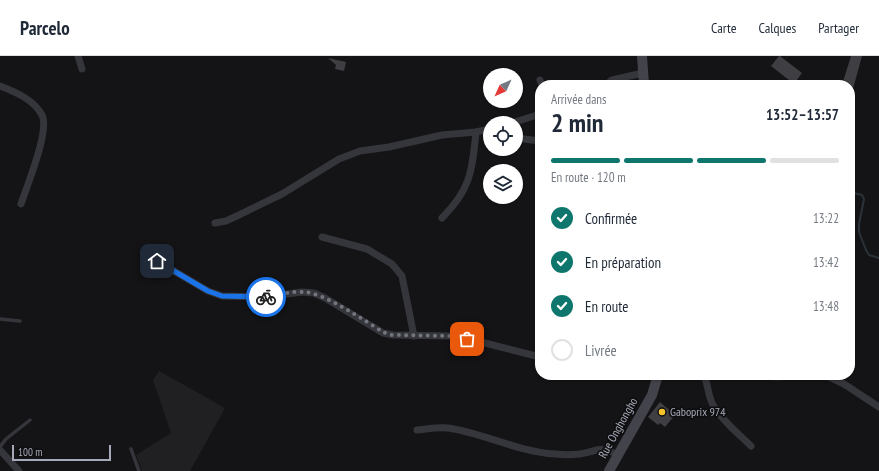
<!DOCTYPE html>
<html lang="fr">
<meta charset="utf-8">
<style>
body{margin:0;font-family:"PT Sans Narrow",sans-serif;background:#f2f2f3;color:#1f2937;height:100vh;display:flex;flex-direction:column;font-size:15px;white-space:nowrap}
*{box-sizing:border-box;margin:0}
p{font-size:13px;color:#747a83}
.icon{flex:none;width:22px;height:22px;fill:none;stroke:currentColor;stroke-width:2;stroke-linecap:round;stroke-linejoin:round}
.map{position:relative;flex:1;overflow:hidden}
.sheet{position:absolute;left:535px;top:24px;width:320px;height:300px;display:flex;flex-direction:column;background:#fff;border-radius:16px;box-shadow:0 1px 3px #0004}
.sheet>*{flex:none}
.needle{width:26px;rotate:225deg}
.buttons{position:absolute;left:483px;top:12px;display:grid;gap:8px}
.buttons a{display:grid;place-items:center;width:40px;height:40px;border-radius:50%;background:#fff;box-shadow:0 1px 3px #0004;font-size:20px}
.scale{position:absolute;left:12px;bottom:10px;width:99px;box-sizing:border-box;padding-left:4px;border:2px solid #a6a9b7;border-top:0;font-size:11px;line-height:14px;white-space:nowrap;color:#a6a9b7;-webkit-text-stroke:3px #0f0f11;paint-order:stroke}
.pin{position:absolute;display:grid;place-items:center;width:34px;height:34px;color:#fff;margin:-17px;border-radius:8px;box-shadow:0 2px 6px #0006}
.courier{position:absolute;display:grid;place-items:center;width:40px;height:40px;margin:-20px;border:3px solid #1a73e8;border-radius:50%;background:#fff;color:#222;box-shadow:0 1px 5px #0007}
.headline em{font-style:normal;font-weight:800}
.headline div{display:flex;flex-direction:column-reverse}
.headline{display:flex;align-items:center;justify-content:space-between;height:68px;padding:0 16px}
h1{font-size:26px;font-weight:800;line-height:30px}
.bar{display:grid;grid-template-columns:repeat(4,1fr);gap:6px 4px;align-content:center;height:48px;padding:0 16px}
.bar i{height:5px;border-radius:3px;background:#e0e1e3}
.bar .active{background:#0f766e}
.bar p{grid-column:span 4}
ol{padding:0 16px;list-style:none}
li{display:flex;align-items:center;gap:12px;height:44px}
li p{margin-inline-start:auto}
li .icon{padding:4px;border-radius:50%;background:#0f766e;color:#fff;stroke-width:4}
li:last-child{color:#747a83}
li i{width:22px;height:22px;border:2px solid #e0e1e3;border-radius:50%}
header{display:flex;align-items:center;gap:24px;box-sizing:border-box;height:56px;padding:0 20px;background:#fff;border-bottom:1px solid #e0e1e3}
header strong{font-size:19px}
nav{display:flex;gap:22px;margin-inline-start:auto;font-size:14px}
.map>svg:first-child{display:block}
.built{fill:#202023}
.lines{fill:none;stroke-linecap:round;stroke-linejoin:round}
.stream{stroke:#2a323a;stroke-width:2}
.building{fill:#3e3e43}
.lane{stroke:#35363b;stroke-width:3.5}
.street{stroke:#35363b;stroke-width:7}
.secondary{stroke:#43444b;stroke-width:10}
.done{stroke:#73757f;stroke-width:4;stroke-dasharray:0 7.2}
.route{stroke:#1a73e8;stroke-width:5}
.poi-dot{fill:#f5c32d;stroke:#0f0f11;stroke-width:1.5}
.labels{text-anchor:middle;stroke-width:3.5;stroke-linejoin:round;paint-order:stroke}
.poi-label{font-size:12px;fill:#a6a9b7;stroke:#0f0f11;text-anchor:start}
.street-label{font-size:12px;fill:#a6a9b7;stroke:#0f0f11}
</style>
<header>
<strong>Parcelo</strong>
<nav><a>Carte</a><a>Calques</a><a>Partager</a></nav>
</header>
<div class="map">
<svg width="879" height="415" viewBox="0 0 879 415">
<rect width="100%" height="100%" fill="#141416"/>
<path class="built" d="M159,315L225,352L190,415H142L136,399L171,377L153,324Z"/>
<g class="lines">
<path class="stream" d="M850,136L862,139L864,143L859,168V176L866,194L869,199L879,202"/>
</g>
<g class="building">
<path d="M779,0H780L802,17L794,28L771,10Z"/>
<path d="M851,0H862L851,40H850V29H842Z"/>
<path d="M328,2L346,6L344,15L335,13L336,9Z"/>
<path d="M660,346L675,359L665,371L660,367L658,369L648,361Z"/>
</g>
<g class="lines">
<g class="lane">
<path d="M0,263L20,265"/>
<path d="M0,391L6,383L30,364"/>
<path d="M131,393L139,415"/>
</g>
<g class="street">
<path d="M78,0L82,13"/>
<path d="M540,24L542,29"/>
<path d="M606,29L612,24L643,17"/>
<path d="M0,30C16,36 34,44 42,59C50,74 27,130 21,148"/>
<path d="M512,67L540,58"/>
<path d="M516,82L540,85"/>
<path d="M442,162C471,133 472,115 476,76"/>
<path d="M215,167L226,165L239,159L282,138L339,103L360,95L389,91L442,79L476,76L490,73"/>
<path d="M322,181L367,193L392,208L402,220L414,280"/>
<path d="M157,205L208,235L222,240L265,241L302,236L314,237L325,242L383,277L393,279L452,280L481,286L540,301"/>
<path d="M704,319C708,328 708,340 713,349C722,365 739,378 751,390"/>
<path d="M767,319C774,322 785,321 793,319"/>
<path d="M825,319L844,328L879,351"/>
<path d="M417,374C427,373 438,371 448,372C484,377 518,396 555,398C563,399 572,399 580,398C597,396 600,388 617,399"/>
<path d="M0,394L19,415"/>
</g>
<g class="secondary">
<path d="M642,0L644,29"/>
<path d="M609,415L652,339L658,319"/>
</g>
</g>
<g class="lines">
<path class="done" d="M266,241C278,239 291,235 303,236C323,236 365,265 383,276L392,279L452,280L467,283"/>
<path class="route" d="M157,205L208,235L222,240L266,241"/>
</g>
<circle class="poi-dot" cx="662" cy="356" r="4"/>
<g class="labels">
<g class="poi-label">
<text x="670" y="360">Gaboprix 974</text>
</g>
<g class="street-label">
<text transform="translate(618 372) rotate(-61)" y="4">Rue Onghongho</text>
</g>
</g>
</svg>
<div class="buttons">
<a><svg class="needle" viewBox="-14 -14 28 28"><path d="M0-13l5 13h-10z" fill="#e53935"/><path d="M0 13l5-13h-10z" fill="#747a83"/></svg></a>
<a><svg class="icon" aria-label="locate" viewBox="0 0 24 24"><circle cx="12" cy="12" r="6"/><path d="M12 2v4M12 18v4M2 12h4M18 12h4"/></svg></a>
<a><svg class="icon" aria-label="layers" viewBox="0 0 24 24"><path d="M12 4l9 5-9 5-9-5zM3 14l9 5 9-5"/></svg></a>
</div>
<div class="scale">100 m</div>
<div class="pin" style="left:467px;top:283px;background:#ea580c"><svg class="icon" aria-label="bag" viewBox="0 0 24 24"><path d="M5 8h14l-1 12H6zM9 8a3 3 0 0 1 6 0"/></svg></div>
<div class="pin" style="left:157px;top:205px;background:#1f2937"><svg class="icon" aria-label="home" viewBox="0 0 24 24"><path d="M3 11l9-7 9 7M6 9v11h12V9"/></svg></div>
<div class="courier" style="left:266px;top:241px"><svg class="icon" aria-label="bike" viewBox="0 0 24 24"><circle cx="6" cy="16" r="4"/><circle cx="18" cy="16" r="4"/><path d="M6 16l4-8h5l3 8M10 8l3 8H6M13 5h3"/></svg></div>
<section class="sheet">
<div class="headline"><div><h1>2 min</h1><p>Arrivée dans</p></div><em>13:52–13:57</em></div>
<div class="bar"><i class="active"></i><i class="active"></i><i class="active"></i><i></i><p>En route · 120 m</p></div>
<ol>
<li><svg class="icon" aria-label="check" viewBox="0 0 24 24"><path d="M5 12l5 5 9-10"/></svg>Confirmée<p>13:22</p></li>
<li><svg class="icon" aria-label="check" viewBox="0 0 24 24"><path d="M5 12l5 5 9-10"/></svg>En préparation<p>13:42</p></li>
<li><svg class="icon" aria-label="check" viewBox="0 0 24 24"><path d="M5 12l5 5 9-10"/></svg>En route<p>13:48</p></li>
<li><i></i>Livrée</li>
</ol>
</section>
</div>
